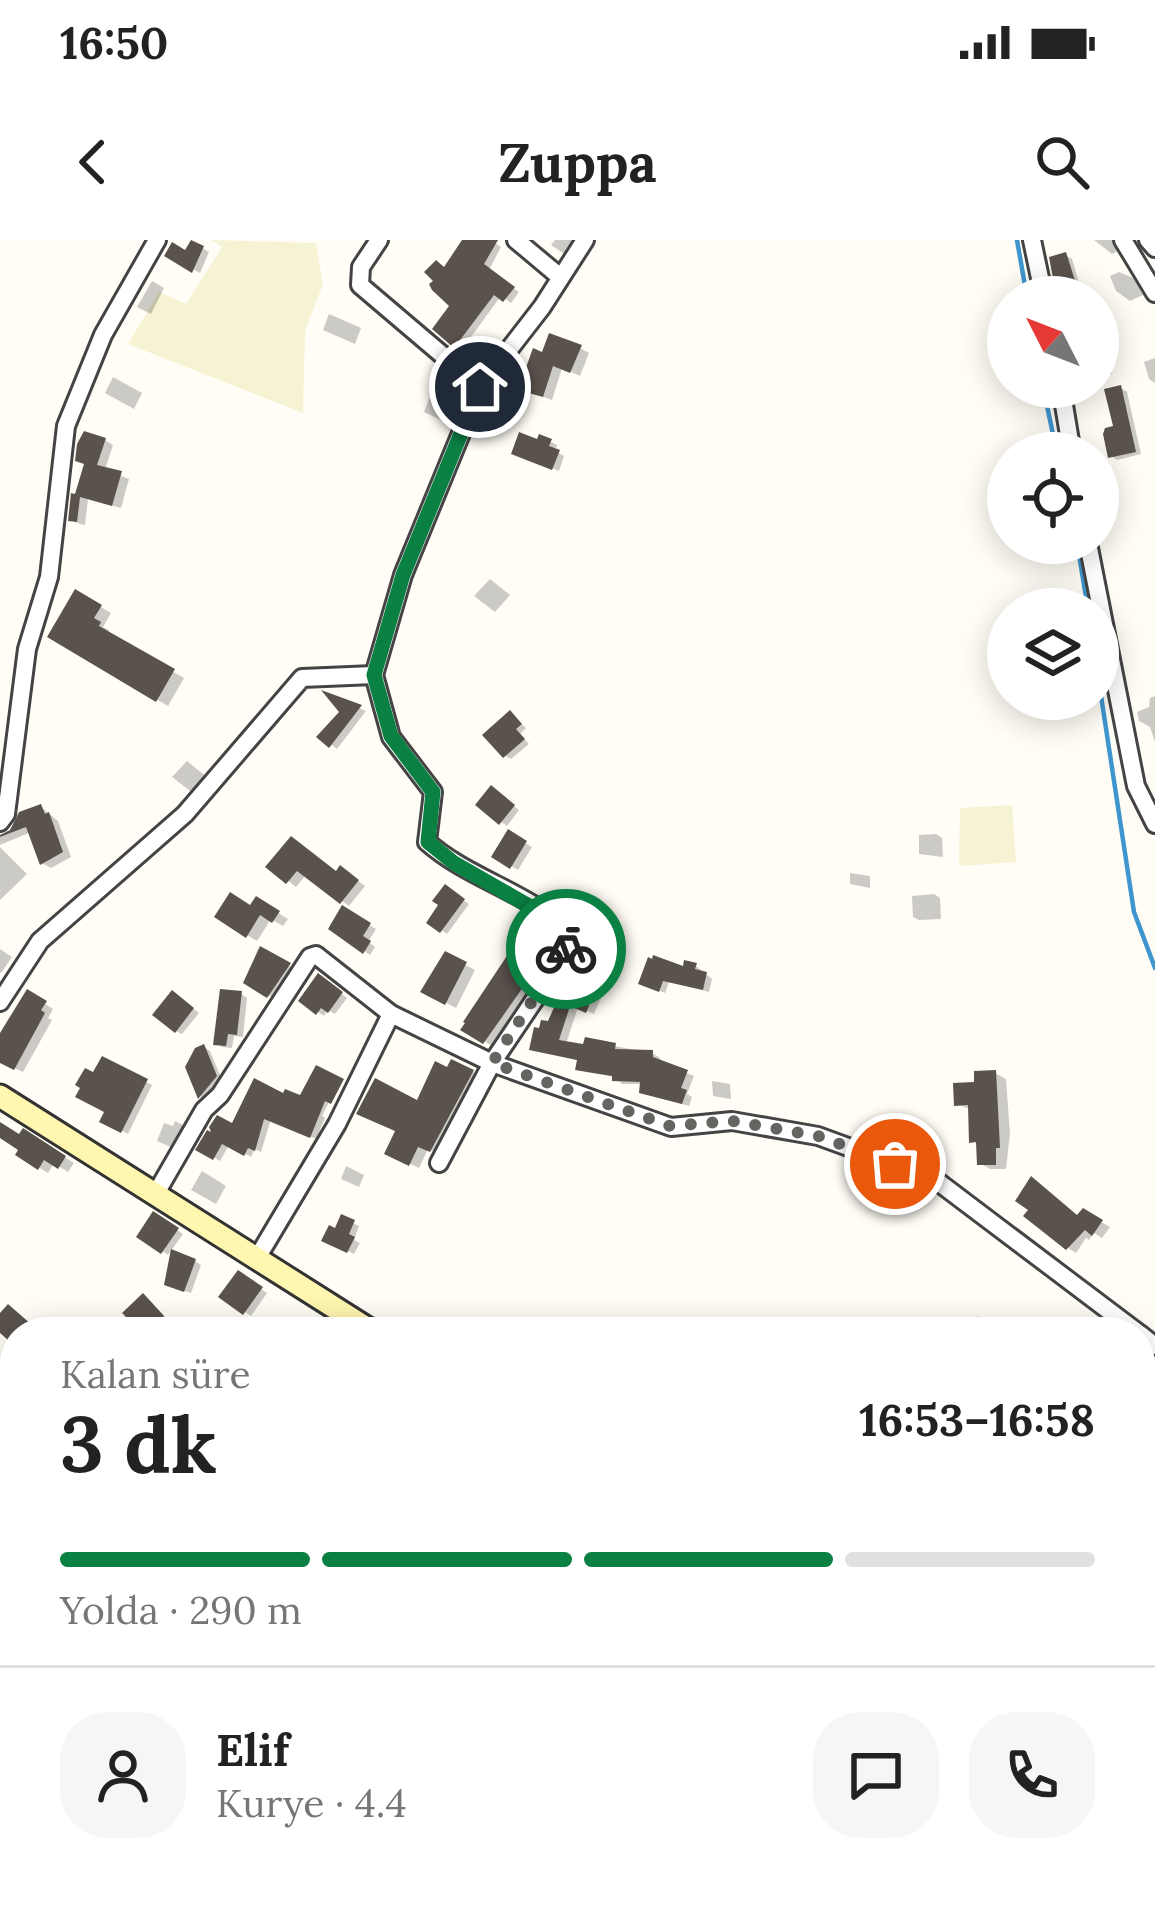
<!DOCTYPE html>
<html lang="tr">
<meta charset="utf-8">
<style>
body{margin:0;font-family:Lora,serif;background:#f6f6f6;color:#222;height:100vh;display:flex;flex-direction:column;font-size:45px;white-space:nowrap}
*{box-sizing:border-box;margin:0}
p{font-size:39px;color:#767676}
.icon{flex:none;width:66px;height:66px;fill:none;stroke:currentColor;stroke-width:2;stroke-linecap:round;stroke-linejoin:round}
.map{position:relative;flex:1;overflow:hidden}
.side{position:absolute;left:0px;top:1077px;width:1155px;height:591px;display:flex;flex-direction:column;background:#fff;border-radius:48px 48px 0 0;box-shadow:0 6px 30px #0003}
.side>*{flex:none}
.needle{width:78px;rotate:312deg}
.controls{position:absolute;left:987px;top:36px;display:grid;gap:24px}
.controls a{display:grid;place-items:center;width:132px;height:132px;border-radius:50%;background:#fff;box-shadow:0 6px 30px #0003;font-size:60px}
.pin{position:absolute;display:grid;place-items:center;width:102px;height:102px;color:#fff;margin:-51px;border:6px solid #fff;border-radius:50%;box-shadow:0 3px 12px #0007}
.courier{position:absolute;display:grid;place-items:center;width:120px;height:120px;margin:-60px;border:9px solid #0b8043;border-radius:50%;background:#fff;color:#222;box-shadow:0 3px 15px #0007}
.head em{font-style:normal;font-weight:700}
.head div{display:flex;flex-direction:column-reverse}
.head{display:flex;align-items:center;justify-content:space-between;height:204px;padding:0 60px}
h1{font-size:78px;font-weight:700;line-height:90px}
.bar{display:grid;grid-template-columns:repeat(4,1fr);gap:18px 12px;align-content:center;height:144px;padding:0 60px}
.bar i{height:15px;border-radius:9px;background:#e0e0e0}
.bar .active{background:#0b8043}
.bar p{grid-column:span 4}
.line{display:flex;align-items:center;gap:30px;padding:0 60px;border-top:3px solid #e0e0e0}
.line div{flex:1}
.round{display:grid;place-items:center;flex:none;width:126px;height:126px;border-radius:48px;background:#f6f6f6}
.status{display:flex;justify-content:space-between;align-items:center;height:84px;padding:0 60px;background:#fff;direction:ltr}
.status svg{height:33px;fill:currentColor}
header{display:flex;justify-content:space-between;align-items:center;height:156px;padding:0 60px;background:#fff;font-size:54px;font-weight:700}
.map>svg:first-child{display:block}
.farmland{fill:#f6f3d4}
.shadow{fill:#0003}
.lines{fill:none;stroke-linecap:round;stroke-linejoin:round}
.stream{stroke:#3f96cf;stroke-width:4.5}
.building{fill:#5a524d}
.street-casing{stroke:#444;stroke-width:22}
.secondary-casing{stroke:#333;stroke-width:27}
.street{stroke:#fff;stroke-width:16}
.secondary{stroke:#fff6b0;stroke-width:21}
.done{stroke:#646461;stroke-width:12;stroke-dasharray:0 21.6}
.route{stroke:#0b8043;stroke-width:15}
</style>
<div class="status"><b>16:50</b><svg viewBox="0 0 49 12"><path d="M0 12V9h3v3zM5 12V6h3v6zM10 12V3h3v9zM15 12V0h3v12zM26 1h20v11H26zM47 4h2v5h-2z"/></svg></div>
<header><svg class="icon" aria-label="back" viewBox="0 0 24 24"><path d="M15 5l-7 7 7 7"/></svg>Zuppa<svg class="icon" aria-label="search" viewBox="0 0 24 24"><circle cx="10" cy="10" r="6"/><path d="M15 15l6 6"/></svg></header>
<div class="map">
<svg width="1155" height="1667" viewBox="0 0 1155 1667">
<rect width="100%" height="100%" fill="#fffdf5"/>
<g class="farmland">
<path d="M212,0L316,3L323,44L305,91L303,173L128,104L159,52L186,64L222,7Z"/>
<path d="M1012,565L1016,622L959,626L960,568Z"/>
<path d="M606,1653H767L777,1667H580Z"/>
</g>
<g class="shadow">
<path d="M466,0H491L501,7L489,30L519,52L511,63L501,56L462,109L436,89L453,66L446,30Z"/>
<path d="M555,0H578L566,15L551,5Z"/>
<path d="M1094,0H1115L1120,10L1112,14Z"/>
<path d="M193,2L209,12L200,33L168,15L186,14Z"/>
<path d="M1065,15L1072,19L1082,53L1093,57H1064Z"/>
<path d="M1119,32L1133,38L1143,55L1130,61L1116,51L1110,36Z"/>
<path d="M152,41L164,48L151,74L137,67Z"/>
<path d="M329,74L361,88L355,104L323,90Z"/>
<path d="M580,108L589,113L580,136L562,128L552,160L522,149L543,116Z"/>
<path d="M1098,116L1109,120L1112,134L1098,137Z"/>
<path d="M1155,118V143L1149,139L1144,122Z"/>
<path d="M113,137L142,153L134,169L105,153Z"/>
<path d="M1121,148L1127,152L1141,214L1117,220L1111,216Z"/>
<path d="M431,154L460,166L452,185L424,172Z"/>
<path d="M105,200L113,205L105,230L129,239L121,268L88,259L85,285L80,284L71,280L77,257Z"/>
<path d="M551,202L557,205L555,211L564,216L559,231L521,216Z"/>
<path d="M490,339L510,355L495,372L474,356Z"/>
<path d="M77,353L111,373L103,387L109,390L107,394L184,438L168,466L51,396Z"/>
<path d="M330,456L366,471L337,509L321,497L343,473Z"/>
<path d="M1155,456V502L1150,487L1139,481L1137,472L1149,467L1150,458Z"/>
<path d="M511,474L526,488L520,494L529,504L511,519L505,516Z"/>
<path d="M187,521L208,538L194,554L172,537Z"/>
<path d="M498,553L519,570L507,586L501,582Z"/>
<path d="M41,567L58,581L71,617L51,628L42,623L31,592L0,605V595L11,593L21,575Z"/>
<path d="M509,594L532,607L518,630L495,616Z"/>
<path d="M936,594L942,598L943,617L919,614V595Z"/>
<path d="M0,607L27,634L0,660Z"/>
<path d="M269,626L349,634L365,646L349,666L306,635L296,647Z"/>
<path d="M850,633L870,636V648L850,644Z"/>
<path d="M446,648L469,664L447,694L430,682L442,665Z"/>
<path d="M934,654L940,658L941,679L919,680L913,677L912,656Z"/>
<path d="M257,660L288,679L283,686L271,679L257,701L218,677L252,668Z"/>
<path d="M343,669L376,689L368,702L375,707L370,715L332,688Z"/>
<path d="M531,685L562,706L492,806L465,789Z"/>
<path d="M0,709L12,717L1,733L0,732Z"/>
<path d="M262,710L299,732L278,761L247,742Z"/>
<path d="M446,715L475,730L456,768L424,751Z"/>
<path d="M696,726L712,739L709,752L669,742L665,753L647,746Z"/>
<path d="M325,740L347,758L335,774L328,770L324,776L302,761Z"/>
<path d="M566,742L601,758L594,774L578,767L566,804L614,806L652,813L660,818V823L694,836L687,854L692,857L689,866L650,855L643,844H622L615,837L586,832L578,828L580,821L533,808L550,785Z"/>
<path d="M28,753L53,769L48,778L52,780L23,832L0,821V802Z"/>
<path d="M241,754L247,758L243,797L234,796L232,808L222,807L216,803Z"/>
<path d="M179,757L199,773L182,794L176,791Z"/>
<path d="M204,807L210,811L222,840L205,860L200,856Z"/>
<path d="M103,820L152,845L128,894L103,880L107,871L95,836Z"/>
<path d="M473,832L481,837L440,914L428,909L419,928L388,913L418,864Z"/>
<path d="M995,833L1006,839L1010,894L1006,929H990L980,923V905L972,901V870L957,864Z"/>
<path d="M340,840L322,876L325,878L316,899L271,879L261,912L255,909L251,917L229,905L220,921L200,909L233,888Z"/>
<path d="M712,841L730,844L731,859L713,856Z"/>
<path d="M175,881L187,887L175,909L157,901L164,883L173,886Z"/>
<path d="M0,885L21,898L24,892L74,923L68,932L54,923L48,933L19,915L23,909L0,896Z"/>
<path d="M346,926L364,935L359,947L341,939Z"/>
<path d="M202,931L226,946L216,964L191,950Z"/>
<path d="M1084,972L1110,987L1102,998L1094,993L1089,1000L1086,998L1076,1013L1068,1008Z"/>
<path d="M154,975L183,994L168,1015L140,996Z"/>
<path d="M343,978L359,986L354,1000L360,1003L354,1014L325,1000L336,992Z"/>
<path d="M195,1021L201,1025L191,1053L173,1047Z"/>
<path d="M239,1034L267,1053L251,1076L222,1057Z"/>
<path d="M150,1061L169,1081L159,1092H141Z"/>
<path d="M977,1076L983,1079L999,1092H965Z"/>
<path d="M255,1082L261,1085L269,1092H247Z"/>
<path d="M325,1082L330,1086L340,1092H318Z"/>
<path d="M0,1193L12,1203L5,1211L12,1217L5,1225L0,1223Z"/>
</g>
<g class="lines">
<g class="stream">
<path d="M1017,0L1027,57"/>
<path d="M1043,147L1057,213"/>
<path d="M1077,303L1088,369"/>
<path d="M1098,436L1134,672L1155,728"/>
<path d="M1140,1420L1155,1315"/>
<path d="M1095,1667L1099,1653"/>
</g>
</g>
<g class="building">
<path d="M191,0L204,6L192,33L164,16L172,2L185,10Z"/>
<path d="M462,0H498L484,24L515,47L503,62L494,55L454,108L432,89L449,66L432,50L429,44L433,41L424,32L436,20L444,27Z"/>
<path d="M1066,12L1080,57H1062L1059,43L1054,44L1049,17Z"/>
<path d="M549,93L582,105L570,133L553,126L543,157L518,150L533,108L542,112Z"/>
<path d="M1121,145L1136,212L1108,218L1103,194L1105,188L1113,186L1104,149Z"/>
<path d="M84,191L106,198L97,225L122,231L112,266L80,257L77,282L68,281L71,253L75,254L84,224L75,221L77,204Z"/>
<path d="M519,192L537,199L539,194L552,199L549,206L560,210L552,230L511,214Z"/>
<path d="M75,349L102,365L94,378L101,382L99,386L175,429L156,462L47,397Z"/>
<path d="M321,450L362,465L329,508L316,497L339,472Z"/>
<path d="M510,470L522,484L516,489L525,499L503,518L482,495Z"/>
<path d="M491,545L515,565L499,585L475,565Z"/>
<path d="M41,564L45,574L49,572L63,612L40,625L26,587L0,597V595L10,590L19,572Z"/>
<path d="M508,589L527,601L510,629L491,617Z"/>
<path d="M291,596L336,631L340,625L359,640L340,664L297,631L286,644L265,627Z"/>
<path d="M445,644L465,659L440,693L426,683L438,665L432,661Z"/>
<path d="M230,652L250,665L256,656L280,671L272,683L260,675L246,698L214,677Z"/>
<path d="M342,665L371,683L363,696L371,701L363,714L328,689Z"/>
<path d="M530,681L556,698L555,702L483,804L460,790L465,783L463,782Z"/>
<path d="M260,706L291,723L267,758L243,743Z"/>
<path d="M445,711L467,722L445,765L420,752Z"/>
<path d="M653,715L683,726L684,720L697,723L695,729L707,732L703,750L663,741L659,752L638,744L648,717L652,719Z"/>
<path d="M318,733L343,752L328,773L321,768L316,775L298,761Z"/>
<path d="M564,738L595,751L586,773L570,766L559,800L583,804L585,797L616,803L615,809L653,810V817L688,830L681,848L687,850L682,864L639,853L640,842L612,841V836L575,830L577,820L529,810L534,787L539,788L541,780L548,781L560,754L555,752Z"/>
<path d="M27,749L47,761L41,770L45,773L14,830L0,823V793Z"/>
<path d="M220,749L242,751L237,795L228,794L226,806L213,805Z"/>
<path d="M172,750L194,768L175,793L152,775Z"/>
<path d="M204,804L217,836L198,859L185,827L195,808Z"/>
<path d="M102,816L148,839L121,893L99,882L104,872L75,857L80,848L75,845L85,828L93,832Z"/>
<path d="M451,819L474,830L430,912L418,907L409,926L384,914L395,891L356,874L375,838L417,860L435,821L447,827Z"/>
<path d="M316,825L344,839L331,864L325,861L310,898L264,879L255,911L248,908L244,916L222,904L213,920L195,910L207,890L211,892L209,887L217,875L232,883L254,838L283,853L285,849L300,855Z"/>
<path d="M996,830L1000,908H996V925H977L976,902L969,903L968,865L954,866L953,843L974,842V831Z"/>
<path d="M0,882L19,894L23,888L66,916L58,929L44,920L38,930L15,915L18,910L0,898Z"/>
<path d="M1031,936L1077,975L1083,968L1103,980L1092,996L1085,990L1066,1010L1023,976L1028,970L1015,961Z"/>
<path d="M153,971L179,988L161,1014L136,997Z"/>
<path d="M341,974L355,980L349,994L355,997L347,1013L321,1001L329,985L335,988Z"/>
<path d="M171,1009L196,1019L184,1052L164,1045Z"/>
<path d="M238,1030L263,1047L243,1075L218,1057Z"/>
<path d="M143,1053L164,1076L151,1092H126L134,1085L122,1073Z"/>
<path d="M8,1064L40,1092H15V1103L8,1100L0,1093V1073Z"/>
</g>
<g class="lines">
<g class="street-casing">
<g id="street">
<path d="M379,0L361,27L360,45L480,147"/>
<path d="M516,0L559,36"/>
<path d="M1032,0L1044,57"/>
<path d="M1123,0L1155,53"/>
<path d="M1148,0L1155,8"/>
<path d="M1061,147L1072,213"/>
<path d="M1088,303L1136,546L1155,584"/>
<path d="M0,582L6,574L27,409L49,337L66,186L103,95L157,0"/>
<path d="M0,762L40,701L185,574L302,438L374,435"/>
<path d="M439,923L492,823L564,716L570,694C532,653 470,640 427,602L433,552L391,497L374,435L403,335L480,147L542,67L585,0"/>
<path d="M155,955L204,870L220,855L310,717L316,715L391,774L492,823L671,887L732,881L818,896L933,938L1137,1092"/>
<path d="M257,1018L337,884L391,774"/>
<path d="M1140,1094L1155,1106"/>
</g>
</g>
<g class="secondary-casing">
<g id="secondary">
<path d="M0,856L373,1092"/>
<path d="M1140,1565L1155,1574"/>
</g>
</g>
<use href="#street" class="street"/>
<use href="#secondary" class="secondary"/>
</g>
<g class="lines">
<path class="done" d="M566,709L492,823L670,886L732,881L818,896L895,924"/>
<path class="route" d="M480,147L403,335L374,435L391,496L433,552L428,602L454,623L562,685L570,694L566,709"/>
</g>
</svg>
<div class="controls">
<a><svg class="needle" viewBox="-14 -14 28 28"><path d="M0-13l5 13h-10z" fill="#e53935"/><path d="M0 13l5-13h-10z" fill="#767676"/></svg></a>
<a><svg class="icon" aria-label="locate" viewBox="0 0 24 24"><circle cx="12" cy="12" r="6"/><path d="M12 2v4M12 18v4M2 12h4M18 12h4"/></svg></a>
<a><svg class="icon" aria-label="layers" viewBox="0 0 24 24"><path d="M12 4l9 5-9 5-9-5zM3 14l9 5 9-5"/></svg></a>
</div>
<div class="pin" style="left:895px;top:924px;background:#ea580c"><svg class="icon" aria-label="bag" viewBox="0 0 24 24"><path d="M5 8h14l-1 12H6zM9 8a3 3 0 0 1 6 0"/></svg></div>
<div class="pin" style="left:480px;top:147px;background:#1f2937"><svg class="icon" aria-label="home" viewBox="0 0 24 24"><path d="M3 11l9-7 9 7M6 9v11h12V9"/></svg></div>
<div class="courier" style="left:566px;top:709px"><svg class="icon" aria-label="bike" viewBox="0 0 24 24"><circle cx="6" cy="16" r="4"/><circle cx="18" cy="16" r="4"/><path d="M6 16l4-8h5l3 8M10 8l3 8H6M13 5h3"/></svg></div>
<section class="side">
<div class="head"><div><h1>3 dk</h1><p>Kalan süre</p></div><em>16:53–16:58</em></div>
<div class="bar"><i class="active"></i><i class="active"></i><i class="active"></i><i></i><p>Yolda · 290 m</p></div>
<div class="line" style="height:216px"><a class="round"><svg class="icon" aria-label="person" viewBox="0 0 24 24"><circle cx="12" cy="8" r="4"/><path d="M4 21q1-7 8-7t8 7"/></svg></a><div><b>Elif</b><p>Kurye · 4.4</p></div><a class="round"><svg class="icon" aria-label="chat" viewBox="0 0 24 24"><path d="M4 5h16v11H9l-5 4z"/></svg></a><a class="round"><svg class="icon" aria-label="phone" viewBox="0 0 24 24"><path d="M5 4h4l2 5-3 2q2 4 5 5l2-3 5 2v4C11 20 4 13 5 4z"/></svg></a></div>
</section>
</div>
